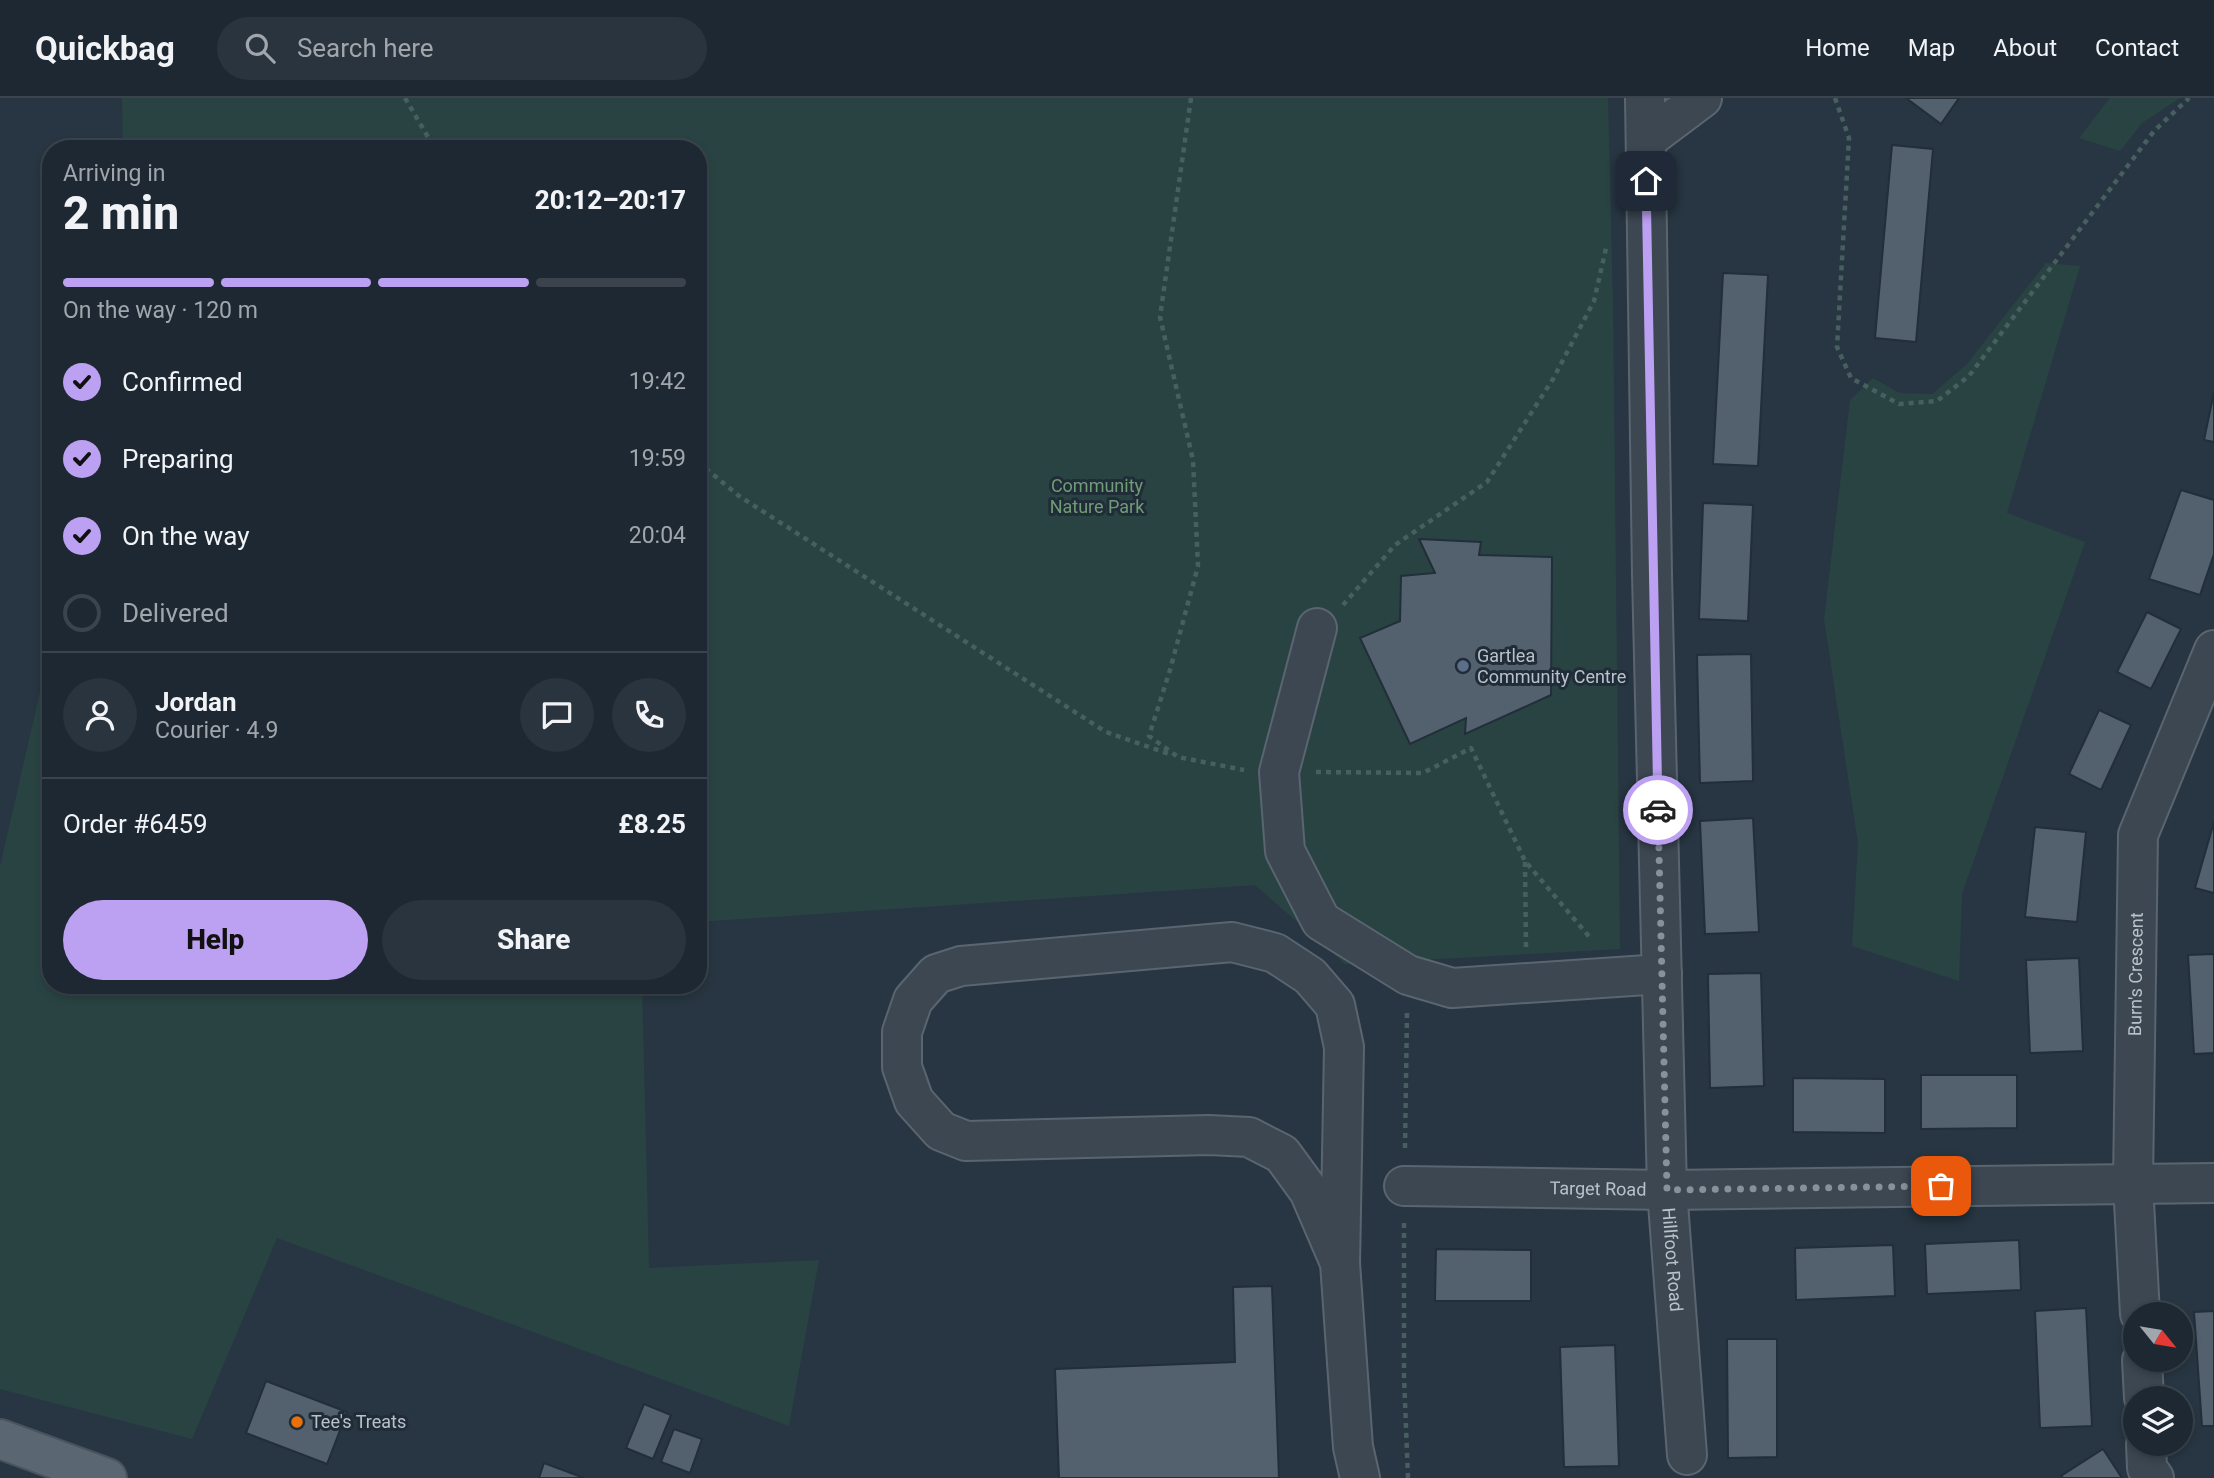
<!DOCTYPE html>
<meta charset="utf-8">
<style>
body{margin:0;font-family:Roboto,sans-serif;background:#2a343e;color:#f1f3f6;height:100vh;display:flex;flex-direction:column;font-size:26px;white-space:nowrap}
*{box-sizing:border-box;margin:0}
p{font-size:23px;color:#a0a6ac}
.icon{flex:none;width:38px;height:38px;fill:none;stroke:currentColor;stroke-width:2;stroke-linecap:round;stroke-linejoin:round}
.map{position:relative;flex:1;overflow:hidden}
.panel{position:absolute;left:42px;top:42px;width:665px;height:854px;display:flex;flex-direction:column;background:#1d2832;border-radius:28px;box-shadow:0 4px 10px #0003,0 0 0 2px #3b444d}
.panel>*{flex:none}
.needle{width:46px;rotate:120deg}
.tools{position:absolute;left:2123px;top:1204px;display:grid;gap:14px}
.tools a{display:grid;place-items:center;width:70px;height:70px;border-radius:50%;background:#1d2832;box-shadow:0 4px 10px #0003,0 0 0 2px #3b444d;font-size:35px}
.pin{position:absolute;display:grid;place-items:center;width:60px;height:60px;color:#fff;margin:-30px;border-radius:14px;box-shadow:0 4px 10px #0006}
.courier{position:absolute;display:grid;place-items:center;width:70px;height:70px;margin:-35px;border:5px solid #bca0f2;border-radius:50%;background:#fff;color:#222;box-shadow:0 2px 9px #0007}
.head em{font-style:normal;font-weight:800}
.head div{display:flex;flex-direction:column-reverse}
.head{display:flex;align-items:center;justify-content:space-between;height:119px;padding:0 21px}
h1{font-size:46px;font-weight:800;line-height:52px}
.bar{display:grid;grid-template-columns:repeat(4,1fr);gap:10px 7px;align-content:center;height:84px;padding:0 21px}
.bar i{height:9px;border-radius:5px;background:#3b444d}
.bar .selected{background:#bca0f2}
.bar p{grid-column:span 4}
.line{display:flex;align-items:center;gap:18px;padding:0 21px;border-top:2px solid #3b444d}
.line div{flex:1}
.round{display:grid;place-items:center;flex:none;width:74px;height:74px;border-radius:37px;background:#2a343e}
ol{padding:0 21px;list-style:none}
li{display:flex;align-items:center;gap:21px;height:77px}
li p{margin-inline-start:auto}
li .icon{padding:7px;border-radius:50%;background:#bca0f2;color:#111;stroke-width:4}
li:last-child{color:#a0a6ac}
li i{width:38px;height:38px;border:4px solid #3b444d;border-radius:50%}
.cta{display:flex;gap:14px;margin-top:auto;padding:14px 21px}
.cta a{flex:1;height:80px;border-radius:42px;background:#bca0f2;color:#111;font-size:28px;font-weight:800;line-height:80px;text-align:center}
.cta a+a{background:#2a343e;color:#f1f3f6}
header{display:flex;align-items:center;gap:42px;box-sizing:border-box;height:98px;padding:0 35px;background:#1d2832;border-bottom:2px solid #3b444d}
header strong{font-size:33px}
nav{display:flex;gap:38px;margin-inline-start:auto;font-size:24px}
.search{width:490px;height:63px;background:#2a343e;display:flex;align-items:center;gap:18px;box-sizing:border-box;padding:0 24px;border-radius:38px;color:#a0a6ac;font-size:26px}
.map>svg:first-child{display:block}
.green{fill:#294343}
.building{fill:#53616f;stroke:#222e39;stroke-width:2}
.lines{fill:none;stroke-linecap:round;stroke-linejoin:round}
.minor-casing{stroke:#5a656f;stroke-width:42}
.major-casing{stroke:#48535e;stroke-width:42}
.path{stroke:#485f5f;stroke-width:4.5;stroke-dasharray:5 5;stroke-linecap:butt}
.minor{stroke:#3c4752;stroke-width:38}
.major{stroke:#5a6672;stroke-width:38}
.done{stroke:#86919c;stroke-width:7;stroke-dasharray:0 12.6}
.route{stroke:#bca0f2;stroke-width:9}
.service-dot{fill:#5c6f8a;stroke:#202c37;stroke-width:2.5}
.food-dot{fill:#e8710a;stroke:#202c37;stroke-width:2.5}
.labels{text-anchor:middle;stroke-width:6;stroke-linejoin:round;paint-order:stroke}
.park-label{font-size:18px;fill:#709c76;stroke:#202c37}
.poi-label{font-size:18px;fill:#b9c2cc;stroke:#202c37;text-anchor:start}
.street-label{font-size:18px;fill:#b9c2cc;stroke:#202c37}
</style>
<header>
<strong>Quickbag</strong>
<div class="search"><svg class="icon" aria-label="search" viewBox="0 0 24 24"><circle cx="10" cy="10" r="6"/><path d="M15 15l6 6"/></svg>Search here</div>
<nav><a>Home</a><a>Map</a><a>About</a><a>Contact</a></nav>
</header>
<div class="map">
<svg width="2214" height="1380" viewBox="0 0 2214 1380">
<rect width="100%" height="100%" fill="#273642"/>
<g class="green">
<path d="M122,0H1608L1613,207L1620,851L1345,866L1255,787L698,824V51H123Z"/>
<path d="M2110,0H2180L2142,25L2120,53L2079,40Z"/>
<path d="M2046,165L2080,168L2007,415L2085,444L1962,796L1959,883L1852,848L1858,745L1824,521L1850,302L1873,280L1900,295L1932,296L1967,266Z"/>
<path d="M51,546V887H642L649,1170L819,1162L789,1328L277,1140L192,1341L0,1291V768Z"/>
</g>
<g class="building">
<path d="M1906,0H1959L1941,26Z"/>
<path d="M1892,47L1933,51L1916,244L1875,240Z"/>
<path d="M1723,175L1768,177L1758,368L1713,366Z"/>
<path d="M2214,294V344L2204,342Z"/>
<path d="M2181,392L2214,402V456L2200,497L2149,481Z"/>
<path d="M1703,405L1753,407L1748,523L1699,521Z"/>
<path d="M1419,441L1481,444L1479,457L1552,459L1551,597L1465,636L1466,620L1410,646L1360,540L1400,523L1401,478L1435,475Z"/>
<path d="M2147,514L2181,531L2151,591L2117,574Z"/>
<path d="M1751,556L1753,683L1700,685L1697,557Z"/>
<path d="M2099,612L2131,627L2101,692L2069,676Z"/>
<path d="M1753,720L1759,834L1705,836L1700,723Z"/>
<path d="M2214,724V795L2195,790Z"/>
<path d="M2035,729L2086,734L2077,824L2025,819Z"/>
<path d="M2214,856V955L2194,956L2188,857Z"/>
<path d="M2079,860L2083,953L2030,955L2026,862Z"/>
<path d="M1761,875L1764,988L1710,990L1708,876Z"/>
<path d="M1921,977H2017V1030L1921,1031Z"/>
<path d="M1793,980L1885,981V1035L1793,1034Z"/>
<path d="M2019,1142L2021,1192L1927,1196L1925,1146Z"/>
<path d="M1893,1147L1895,1198L1796,1202L1795,1150Z"/>
<path d="M1436,1151L1531,1152V1203H1435Z"/>
<path d="M1272,1188L1279,1380H1059L1055,1271L1235,1264L1233,1189Z"/>
<path d="M2086,1210L2092,1328L2040,1330L2035,1213Z"/>
<path d="M2214,1213V1328H2202L2194,1214Z"/>
<path d="M1727,1241H1777V1359L1728,1360Z"/>
<path d="M1615,1247L1619,1368L1564,1369L1560,1249Z"/>
<path d="M266,1283L347,1314L327,1366L246,1335Z"/>
<path d="M644,1306L671,1317L653,1361L626,1350Z"/>
<path d="M674,1331L702,1341L690,1375L661,1364Z"/>
<path d="M2103,1351L2122,1380H2063L2061,1378Z"/>
<path d="M544,1365L584,1380H539Z"/>
</g>
<g class="lines">
<g class="minor-casing">
<g id="minor">
<path id="s1" d="M1645,0L1652,477L1667,1092L1687,1357"/>
<path d="M1646,42L1702,0"/>
<path d="M1317,530L1279,674L1285,753L1321,823L1408,877L1452,890L1662,876"/>
<path id="s2" d="M1404,1088L1667,1092L2214,1085"/>
<path d="M1340,1165L1309,1093L1282,1056L1249,1039L1209,1037L966,1043L941,1033L914,1003L902,969V934L913,902L936,876L961,868L1232,844L1275,855L1310,878L1335,907L1344,949L1340,1165L1353,1349L1360,1380"/>
<path id="s3" d="M2140,1216L2133,1085L2138,737L2214,552"/>
<path d="M2142,1262L2144,1300"/>
<path d="M2146,1346L2147,1370L2154,1380"/>
</g>
</g>
<g class="major-casing">
<path id="major" d="M0,1341L107,1380"/>
</g>
<g class="path">
<path d="M405,0L435,51"/>
<path d="M1191,0L1160,219L1193,362L1198,468L1170,572L1149,638L1178,659L1244,672"/>
<path d="M1835,0L1849,40L1837,249L1851,280L1899,306L1937,303L1969,278L2154,33L2189,0"/>
<path d="M698,364L739,398L1106,634L1172,657"/>
<path d="M1343,507L1395,447L1487,384L1553,281L1594,203L1607,146"/>
<path d="M1316,674L1423,675L1471,650L1525,763L1592,842"/>
<path d="M1525,764L1526,850"/>
<path d="M1405,1050L1407,915"/>
<path d="M1404,1125V1279L1408,1380"/>
</g>
<use href="#minor" class="minor"/>
<use href="#major" class="major"/>
</g>
<g class="lines">
<path class="done" d="M1658,712L1667,1092L1941,1088"/>
<path class="route" d="M1646,83L1658,712"/>
</g>
<circle class="service-dot" cx="1463" cy="568" r="7"/>
<circle class="food-dot" cx="297" cy="1324" r="7"/>
<g class="labels">
<g class="park-label">
<text x="1097" y="394">Community<tspan x="1097" dy="21">Nature Park</tspan></text>
</g>
<g class="poi-label">
<text x="1477" y="564">Gartlea<tspan x="1477" dy="21">Community Centre</tspan></text>
<text x="311" y="1330">Tee's Treats</text>
</g>
<g class="street-label">
<text dy="6" stroke="none"><textPath href="#s3" startOffset="340">Burn's Crescent</textPath></text>
<text dy="6" stroke="none"><textPath href="#s2" startOffset="194">Target Road</textPath></text>
<text dy="6" stroke="none"><textPath href="#s1" startOffset="1162">Hillfoot Road</textPath></text>
</g>
</g>
</svg>
<div class="tools">
<a><svg class="needle" viewBox="-14 -14 28 28"><path d="M0-13l5 13h-10z" fill="#e53935"/><path d="M0 13l5-13h-10z" fill="#a0a6ac"/></svg></a>
<a><svg class="icon" aria-label="layers" viewBox="0 0 24 24"><path d="M12 4l9 5-9 5-9-5zM3 14l9 5 9-5"/></svg></a>
</div>
<div class="pin" style="left:1941px;top:1088px;background:#ea580c"><svg class="icon" aria-label="bag" viewBox="0 0 24 24"><path d="M5 8h14l-1 12H6zM9 8a3 3 0 0 1 6 0"/></svg></div>
<div class="pin" style="left:1646px;top:83px;background:#1f2937"><svg class="icon" aria-label="home" viewBox="0 0 24 24"><path d="M3 11l9-7 9 7M6 9v11h12V9"/></svg></div>
<div class="courier" style="left:1658px;top:712px"><svg class="icon" aria-label="car" viewBox="0 0 24 24"><path d="M5 17H2v-5l4-1 3-4h7l3 4 3 1v5h-3M9 17h6M6 11h13"/><circle cx="7" cy="17" r="2"/><circle cx="17" cy="17" r="2"/></svg></div>
<section class="panel">
<div class="head"><div><h1>2 min</h1><p>Arriving in</p></div><em>20:12–20:17</em></div>
<div class="bar"><i class="selected"></i><i class="selected"></i><i class="selected"></i><i></i><p>On the way · 120 m</p></div>
<ol>
<li><svg class="icon" aria-label="check" viewBox="0 0 24 24"><path d="M5 12l5 5 9-10"/></svg>Confirmed<p>19:42</p></li>
<li><svg class="icon" aria-label="check" viewBox="0 0 24 24"><path d="M5 12l5 5 9-10"/></svg>Preparing<p>19:59</p></li>
<li><svg class="icon" aria-label="check" viewBox="0 0 24 24"><path d="M5 12l5 5 9-10"/></svg>On the way<p>20:04</p></li>
<li><i></i>Delivered</li>
</ol>
<div class="line" style="height:126px"><a class="round"><svg class="icon" aria-label="person" viewBox="0 0 24 24"><circle cx="12" cy="8" r="4"/><path d="M4 21q1-7 8-7t8 7"/></svg></a><div><b>Jordan</b><p>Courier · 4.9</p></div><a class="round"><svg class="icon" aria-label="chat" viewBox="0 0 24 24"><path d="M4 5h16v11H9l-5 4z"/></svg></a><a class="round"><svg class="icon" aria-label="phone" viewBox="0 0 24 24"><path d="M5 4h4l2 5-3 2q2 4 5 5l2-3 5 2v4C11 20 4 13 5 4z"/></svg></a></div>
<div class="line" style="height:91px"><div>Order #6459</div><b>£8.25</b></div>
<div class="cta"><a>Help</a><a>Share</a></div>
</section>
</div>
